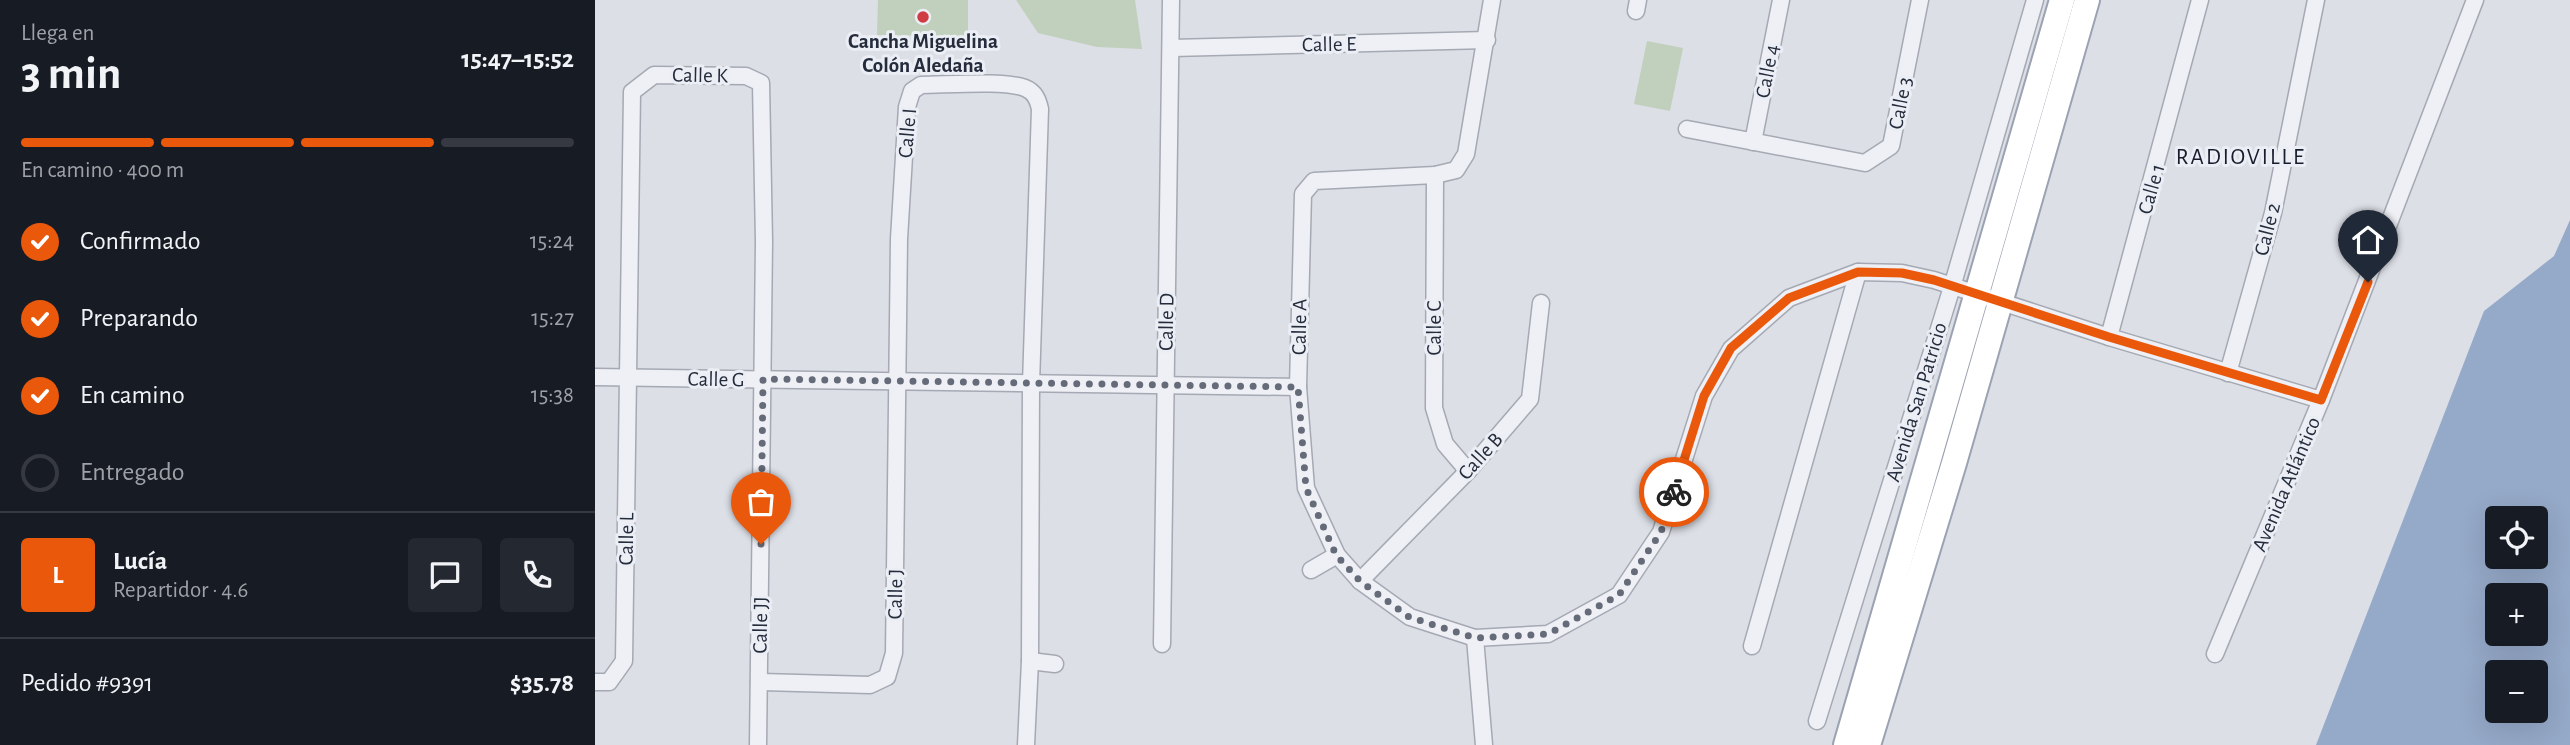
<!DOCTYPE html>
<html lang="es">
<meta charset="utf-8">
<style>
body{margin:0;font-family:"Alegreya Sans",sans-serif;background:#242831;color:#f1f3f6;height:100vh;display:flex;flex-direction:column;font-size:26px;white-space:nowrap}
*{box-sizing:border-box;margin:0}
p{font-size:23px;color:#9ea1a6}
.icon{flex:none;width:38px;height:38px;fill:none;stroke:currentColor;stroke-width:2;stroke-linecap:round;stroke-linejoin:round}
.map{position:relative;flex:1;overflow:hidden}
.drawer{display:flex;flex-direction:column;background:#171b24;width:595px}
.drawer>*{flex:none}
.tools{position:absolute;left:1890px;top:506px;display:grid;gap:14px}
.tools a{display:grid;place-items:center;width:63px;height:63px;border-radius:7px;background:#171b24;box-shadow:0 7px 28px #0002;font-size:35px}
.pin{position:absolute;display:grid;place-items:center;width:60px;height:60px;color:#fff;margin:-72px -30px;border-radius:50% 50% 50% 0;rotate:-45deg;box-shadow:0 0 7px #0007}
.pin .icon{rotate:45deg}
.courier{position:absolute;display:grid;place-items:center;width:70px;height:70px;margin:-35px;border:5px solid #ea580c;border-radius:50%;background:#fff;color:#222;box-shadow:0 2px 9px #0007}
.head em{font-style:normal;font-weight:700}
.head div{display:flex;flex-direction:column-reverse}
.head{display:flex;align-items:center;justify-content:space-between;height:119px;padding:0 21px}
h1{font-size:46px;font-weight:700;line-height:52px}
.bar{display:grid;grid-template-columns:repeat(4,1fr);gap:10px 7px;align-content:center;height:84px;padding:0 21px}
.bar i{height:9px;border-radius:5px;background:#363941}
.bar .current{background:#ea580c}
.bar p{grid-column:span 4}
.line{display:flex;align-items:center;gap:18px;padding:0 21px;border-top:2px solid #363941}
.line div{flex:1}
.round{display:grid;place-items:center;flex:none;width:74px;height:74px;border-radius:7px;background:#242831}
ol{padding:0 21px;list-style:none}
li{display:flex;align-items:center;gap:21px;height:77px}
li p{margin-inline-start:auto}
li .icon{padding:7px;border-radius:50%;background:#ea580c;color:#fff;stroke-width:4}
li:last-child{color:#9ea1a6}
li i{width:38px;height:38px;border:4px solid #363941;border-radius:50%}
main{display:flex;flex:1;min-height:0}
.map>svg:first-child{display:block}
.green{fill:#c0d0bc}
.water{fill:#95a9c8;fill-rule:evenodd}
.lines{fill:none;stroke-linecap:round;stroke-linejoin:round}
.street-casing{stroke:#a5a9b3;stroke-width:19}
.primary-casing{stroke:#9ba2b2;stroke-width:28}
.street{stroke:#eef0f5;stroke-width:16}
.primary{stroke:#fff;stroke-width:24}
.done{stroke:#656b78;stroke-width:7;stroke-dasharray:0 12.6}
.route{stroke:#ea580c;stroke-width:9}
.poi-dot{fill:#d03c44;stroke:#ebeef4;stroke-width:2.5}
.labels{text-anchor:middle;stroke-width:6;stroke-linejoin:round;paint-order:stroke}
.poi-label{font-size:21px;font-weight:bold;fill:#252c3c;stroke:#ebeef4}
.street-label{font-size:21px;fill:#252c3c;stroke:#ebeef4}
.neighbourhood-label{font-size:23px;letter-spacing:2px;fill:#181d2d;stroke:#ebeef4}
</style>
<main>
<section class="drawer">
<div class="head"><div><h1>3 min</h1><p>Llega en</p></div><em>15:47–15:52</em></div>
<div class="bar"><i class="current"></i><i class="current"></i><i class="current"></i><i></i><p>En camino · 400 m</p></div>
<ol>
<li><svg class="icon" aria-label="check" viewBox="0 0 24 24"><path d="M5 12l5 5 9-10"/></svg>Confirmado<p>15:24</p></li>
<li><svg class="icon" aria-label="check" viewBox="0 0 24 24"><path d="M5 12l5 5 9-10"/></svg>Preparando<p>15:27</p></li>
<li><svg class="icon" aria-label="check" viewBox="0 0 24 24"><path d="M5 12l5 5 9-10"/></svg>En camino<p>15:38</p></li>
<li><i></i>Entregado</li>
</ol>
<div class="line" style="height:126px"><b class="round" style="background:#ea580c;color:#fff">L</b><div><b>Lucía</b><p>Repartidor · 4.6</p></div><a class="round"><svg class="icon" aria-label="chat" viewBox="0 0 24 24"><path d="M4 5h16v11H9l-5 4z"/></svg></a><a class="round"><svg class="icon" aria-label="phone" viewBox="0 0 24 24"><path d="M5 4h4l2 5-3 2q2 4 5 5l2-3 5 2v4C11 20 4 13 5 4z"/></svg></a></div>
<div class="line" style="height:91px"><div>Pedido #9391</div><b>$35.78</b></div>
</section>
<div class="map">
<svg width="1975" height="745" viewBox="0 0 1975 745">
<rect width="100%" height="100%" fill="#dcdfe6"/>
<g class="green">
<path d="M283,0H373V36L282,35Z"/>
<path d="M421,0H540L547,49L502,47L443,33Z"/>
<path d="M1052,41L1088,48L1075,111L1039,104Z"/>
</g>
<path class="water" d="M1975,220V745H1721L1889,311L1959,256ZM1902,518H1941V556H1902ZM1902,595H1941V634H1902ZM1902,672H1941V710H1902Z"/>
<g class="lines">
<g class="street-casing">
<g id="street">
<path d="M897,0L871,154L861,170L840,175L719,181L708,194L703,387L711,488L742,555L765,581L815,617L880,638L953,634L1024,595L1066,532L1109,396L1136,349L1194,298L1263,272L1307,273L1339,280L1514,337L1726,400"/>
<path d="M1041,11L1043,0"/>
<path d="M577,48L892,40"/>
<path d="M1092,129L1270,163L1296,146L1325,0"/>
<path d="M1158,142L1186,0"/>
<path d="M840,175L839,408L850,444L873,471"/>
<path d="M1514,337L1605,0"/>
<path d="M1633,373L1678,213L1721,0"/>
<path d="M0,377L703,387"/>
<path d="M716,570L742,555"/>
<path d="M765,581L873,471L935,399L946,303"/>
<path d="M880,638L889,745"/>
<path d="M567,644L576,0"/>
<path d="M1157,646L1263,272"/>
<path d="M1620,654L1726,400L1880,0"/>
<path d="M435,661L460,664"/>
<path d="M0,682H14L29,661L37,92L59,75L151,76L166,83L169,242L163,745"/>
<path d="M164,682L275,685L292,677L299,653L304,239L312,107L317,91L326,85C351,85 409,80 430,88C440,92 443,100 445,109L436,384L435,661L431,745"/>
<path d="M1222,721L1357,287L1440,0"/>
</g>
</g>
<g class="primary-casing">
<g id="primary">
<path d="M1251,745L1467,0"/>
<path d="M1273,745L1359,463L1492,0"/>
</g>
</g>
<use href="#street" class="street"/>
<use href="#primary" class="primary"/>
</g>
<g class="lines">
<path class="done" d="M166,544L168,379L703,387L711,488L741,555L765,581L814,617L880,638L953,634L1024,595L1066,532L1079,492"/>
<path class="route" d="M1079,492L1109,396L1136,348L1194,298L1263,272L1307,273L1339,280L1514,337L1726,400L1773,282"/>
</g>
<circle class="poi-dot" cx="328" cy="17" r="7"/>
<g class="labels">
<g class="poi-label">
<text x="328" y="48">Cancha Miguelina<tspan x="328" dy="24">Colón Aledaña</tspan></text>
</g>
<g class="street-label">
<text transform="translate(734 44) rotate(-1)" y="7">Calle E</text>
<text transform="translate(1172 71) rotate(-79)" y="7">Calle 4</text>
<text transform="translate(105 75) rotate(1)" y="7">Calle K</text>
<text transform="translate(1305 103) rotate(-79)" y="7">Calle 3</text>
<text transform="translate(312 133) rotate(-85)" y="7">Calle I</text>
<text transform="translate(1556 189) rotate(-74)" y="7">Calle 1</text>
<text transform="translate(1672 229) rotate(-76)" y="7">Calle 2</text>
<text transform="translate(571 322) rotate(-89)" y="7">Calle D</text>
<text transform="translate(704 327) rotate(-89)" y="7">Calle A</text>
<text transform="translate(839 328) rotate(-90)" y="7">Calle C</text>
<text transform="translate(121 379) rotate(1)" y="7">Calle G</text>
<text transform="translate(1321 402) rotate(-73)" y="7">Avenida San Patricio</text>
<text transform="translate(885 456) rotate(-48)" y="7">Calle B</text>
<text transform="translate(1691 484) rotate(-67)" y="7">Avenida Atlántico</text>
<text transform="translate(31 539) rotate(-89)" y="7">Calle L</text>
<text transform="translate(300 594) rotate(-89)" y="7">Calle J</text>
<text transform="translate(165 625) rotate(-89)" y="7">Calle JJ</text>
</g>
<g class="neighbourhood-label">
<text x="1646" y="164">RADIOVILLE</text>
</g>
</g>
</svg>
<div class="tools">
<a><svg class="icon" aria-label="locate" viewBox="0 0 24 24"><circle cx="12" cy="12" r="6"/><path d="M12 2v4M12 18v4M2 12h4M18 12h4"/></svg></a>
<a>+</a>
<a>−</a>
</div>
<div class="pin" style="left:166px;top:544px;background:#ea580c"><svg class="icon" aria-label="bag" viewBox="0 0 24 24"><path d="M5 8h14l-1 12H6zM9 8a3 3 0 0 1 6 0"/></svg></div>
<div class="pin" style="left:1773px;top:282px;background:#1f2937"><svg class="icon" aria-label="home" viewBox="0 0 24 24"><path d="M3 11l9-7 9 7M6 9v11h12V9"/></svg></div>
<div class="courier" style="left:1079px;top:492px"><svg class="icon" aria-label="bike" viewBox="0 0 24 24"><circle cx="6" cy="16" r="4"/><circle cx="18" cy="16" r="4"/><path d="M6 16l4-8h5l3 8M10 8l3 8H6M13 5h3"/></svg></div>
</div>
</main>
